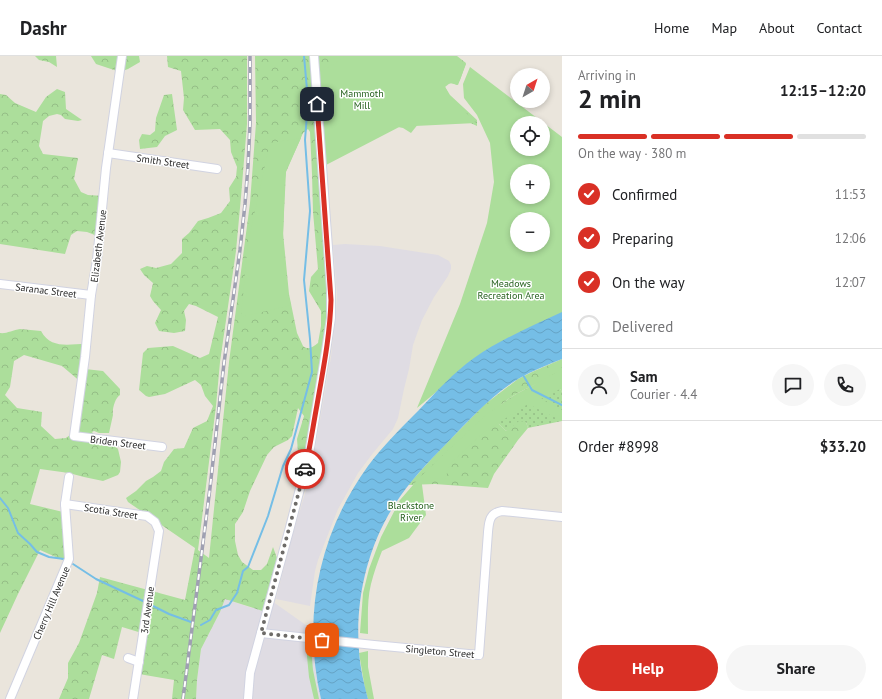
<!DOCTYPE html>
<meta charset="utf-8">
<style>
body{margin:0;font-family:"PT Sans",sans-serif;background:#f6f6f6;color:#202124;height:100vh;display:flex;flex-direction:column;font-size:15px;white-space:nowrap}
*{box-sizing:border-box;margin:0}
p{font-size:13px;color:#757577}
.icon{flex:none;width:22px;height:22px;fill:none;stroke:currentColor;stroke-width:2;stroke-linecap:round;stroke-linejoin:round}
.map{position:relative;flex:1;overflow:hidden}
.side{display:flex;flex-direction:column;background:#fff;width:320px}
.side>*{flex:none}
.needle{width:26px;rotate:39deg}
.tools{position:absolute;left:510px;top:12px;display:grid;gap:8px}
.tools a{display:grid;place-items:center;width:40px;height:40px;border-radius:50%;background:#fff;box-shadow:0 2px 6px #0003;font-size:20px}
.pin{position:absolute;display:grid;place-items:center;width:34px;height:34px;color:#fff;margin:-17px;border-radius:8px;box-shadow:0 2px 6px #0006}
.courier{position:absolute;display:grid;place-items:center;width:40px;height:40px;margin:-20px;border:3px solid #d93025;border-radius:50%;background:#fff;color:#222;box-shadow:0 1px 5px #0007}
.overview em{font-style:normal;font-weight:600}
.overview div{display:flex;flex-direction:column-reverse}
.overview{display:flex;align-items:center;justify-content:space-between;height:68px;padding:0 16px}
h1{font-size:26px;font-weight:600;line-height:30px}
.bar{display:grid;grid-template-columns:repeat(4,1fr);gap:6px 4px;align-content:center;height:48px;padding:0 16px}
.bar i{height:5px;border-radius:3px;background:#e0e0e0}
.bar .current{background:#d93025}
.bar p{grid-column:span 4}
.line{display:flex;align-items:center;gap:10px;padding:0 16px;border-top:1px solid #e0e0e0}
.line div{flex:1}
.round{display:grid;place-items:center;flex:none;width:42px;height:42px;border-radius:21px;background:#f6f6f6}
ol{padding:0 16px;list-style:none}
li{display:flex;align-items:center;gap:12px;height:44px}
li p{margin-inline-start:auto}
li .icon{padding:4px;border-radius:50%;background:#d93025;color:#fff;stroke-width:4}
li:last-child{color:#757577}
li i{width:22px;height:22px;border:2px solid #e0e0e0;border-radius:50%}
.cta{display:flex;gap:8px;margin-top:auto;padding:8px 16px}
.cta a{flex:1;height:46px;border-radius:24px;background:#d93025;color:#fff;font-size:16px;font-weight:600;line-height:46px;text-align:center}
.cta a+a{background:#f6f6f6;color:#202124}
header{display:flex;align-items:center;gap:24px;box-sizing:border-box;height:56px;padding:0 20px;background:#fff;border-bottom:1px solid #e0e0e0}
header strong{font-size:19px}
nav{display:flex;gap:22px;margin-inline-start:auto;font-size:14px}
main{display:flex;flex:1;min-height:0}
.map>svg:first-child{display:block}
.industrial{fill:#dfdce3}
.grass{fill:url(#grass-dots)}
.forest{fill:url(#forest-crowns);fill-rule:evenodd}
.park{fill:#acde9b;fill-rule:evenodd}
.water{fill:url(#water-waves)}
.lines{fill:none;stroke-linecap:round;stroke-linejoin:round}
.stream{stroke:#75bee6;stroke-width:2}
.minor-casing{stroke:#d1d3e1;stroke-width:10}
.minor{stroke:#fff;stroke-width:8}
.rail-casing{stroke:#9fa0b2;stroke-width:3.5}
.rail{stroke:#fff;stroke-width:2;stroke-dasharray:6;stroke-linecap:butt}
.done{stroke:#6d6b68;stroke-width:4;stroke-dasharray:0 7.2}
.route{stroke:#d93025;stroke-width:5}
.labels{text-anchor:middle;stroke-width:3;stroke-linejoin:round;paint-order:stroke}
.park-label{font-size:10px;fill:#26611e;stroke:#fff}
.street-label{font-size:10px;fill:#292929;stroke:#fff}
</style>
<header>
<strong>Dashr</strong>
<nav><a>Home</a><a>Map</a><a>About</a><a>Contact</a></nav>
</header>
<main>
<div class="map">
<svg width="562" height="643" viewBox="0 0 562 643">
<defs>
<pattern id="grass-dots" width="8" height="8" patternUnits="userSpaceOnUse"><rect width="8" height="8" fill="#acde9b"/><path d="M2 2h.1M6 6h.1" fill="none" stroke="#94be86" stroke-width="1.8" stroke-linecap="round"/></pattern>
<pattern id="forest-crowns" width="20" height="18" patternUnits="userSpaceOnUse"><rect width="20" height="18" fill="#acde9b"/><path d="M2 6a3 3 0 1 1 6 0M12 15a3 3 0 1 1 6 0" fill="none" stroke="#94be86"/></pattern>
<pattern id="water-waves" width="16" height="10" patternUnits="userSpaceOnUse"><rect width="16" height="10" fill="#75bee6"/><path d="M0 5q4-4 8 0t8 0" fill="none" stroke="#65a3c5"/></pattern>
</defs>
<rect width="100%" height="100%" fill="#eae5dc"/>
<g class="industrial">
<path d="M345,188L380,190L438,199L449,205L451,209V213L448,220L434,241L422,264L418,275L413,289L409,313L404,333L398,362L393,373L373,397L358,417L338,453L318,504L315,515L310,550L276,543L292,481L307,431L315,393L331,301L336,256L337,239L334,200L333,189Z"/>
<path d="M225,543L252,552L269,543L313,574L316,616L321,643H196L197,624L201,593L220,556Z"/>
</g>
<path class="grass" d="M550,322L555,325L562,336V365L528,372L526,366L506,375L499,368C499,364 498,357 499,353C503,341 538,328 550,322Z"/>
<g class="forest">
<path d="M35,0H56L57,11L49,6L39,4Z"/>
<path d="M91,0H139L140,6L128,13L120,16L96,8Z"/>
<path d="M167,0H247V68L241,141L236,195L220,306L216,350L198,494L209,502L229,306L250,147L256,67L255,0H457L466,7L460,24L457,29L452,27L444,29L450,39L477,64V70L453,59L419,67L411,77L403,72L393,70L319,97L331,241L307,390L303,399L295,409L298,396L297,383L304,360L298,352L292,380L288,384L274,391L267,399L250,435L243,456L235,468V485L238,499L242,506L253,514H261L267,508L273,491L277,502V510L266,556L225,543L220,556L201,593L197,624L196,643H172L174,624L139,618L145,578L122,571L114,603L102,599L89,643H59L68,622V607L79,587L97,537L100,521L185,544L195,492L128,446L126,442L136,435L146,425L153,421L161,415L164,406L174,393L184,392L193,372L207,365L213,350L205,340L201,329L195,324L165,338L149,341L146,340L139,334L143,297L148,292L173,290L200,302L209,298L218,261L196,250L189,248L184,255L186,264L185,275L174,277L159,275L155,267L161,254L153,245L150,240L153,227L144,219L140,213L147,210L156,212L171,208L182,197V183L189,177L198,165L208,162L221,157L230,145L229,132L236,121L237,111L231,96L230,84L220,73L195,74L183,54L184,42L181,15L168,11ZM308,73L310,76L312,118L313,156L318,213L311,221L309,235L321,255V270L318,287C314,290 309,295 303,290L297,277L289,238L283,177L286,116L303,77Z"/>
<path d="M57,33L65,36L66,53L82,64L78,65L65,63L61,59L57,58L49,60L43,65L39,90L43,98L78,102L74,123L81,136L88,139L104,140L100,181L87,176L77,175L71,179L65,198L0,188V38L6,39L15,47L36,56L46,41Z"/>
<path d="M172,38L177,74L165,80L157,91L140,93L139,84L142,78L150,79L155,75L156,62L164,39Z"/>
<path d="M20,273L41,275C51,293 67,288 86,288L85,313L103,315L120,333V339C115,342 112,353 113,359L109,377H99L94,375L92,376L94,379L111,387L118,393L121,406L120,416L118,419L103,425L84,421L69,417L40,413L30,448L63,456L67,506L40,494L18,538L0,577V277C6,278 13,274 20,273ZM24,299L62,310L82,327L75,375L66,382L55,383L41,370L42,356L17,352L5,339L10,331L14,305Z"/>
<path d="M562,303V336L555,325L550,322C538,328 503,341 499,353C498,357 499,364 499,368L506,375L519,365L526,366L528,372L518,384L494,418L488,432L435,428L408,429L435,399L484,349L518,323L532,316Z"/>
</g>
<g class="park">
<path d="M346,0H455L466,8L458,29L450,27L445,31L449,39L476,67L415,70L405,68L326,109L319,17Z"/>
<path d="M470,11L562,81V259L441,332L417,352L460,248L487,167L494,126L490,87L477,59L464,42L463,28ZM517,67H543V93H517ZM517,115H543V141H517ZM517,163H543V189H517Z"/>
<path d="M301,82L286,115L285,122L283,182L288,237L291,249L241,261L248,187L270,87Z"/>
<path d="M562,313V332L541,343L562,354V365L528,348L484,376L450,408L445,423L421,421L426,459L409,482L382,495C378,505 374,516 371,528C367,544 368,561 368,578L360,577L363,537L369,513L381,481L400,444L420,421L442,400L488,357L518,338Z"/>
<path d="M306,590L311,591L313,614L319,643H314L309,621Z"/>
<path d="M368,595V611L374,643H368L365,633L359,597Z"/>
</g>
<path class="water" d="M562,256V303C547,309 532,315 518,323C491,340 470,363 448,386C429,405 410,425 395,448C367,491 355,545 359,595C360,611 364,628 368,643H321C302,561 318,479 368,410C383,390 401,372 419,354C436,336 453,317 474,302C501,283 532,270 562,256Z"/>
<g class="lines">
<g class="stream">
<path d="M523,319L532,334L562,349"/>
<path d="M0,442L8,452L18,477L30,488L37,496L49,501L64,503"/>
<path d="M73,508L96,523L143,545"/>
<path d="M153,550L169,558L191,566"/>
<path d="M201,569L210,564L216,554L229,549L237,537L243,515L248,511L268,460L283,410L291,393L312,316L310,283L304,224L310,155L305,84L308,45L304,0"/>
</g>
<g class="minor-casing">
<g id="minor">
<path d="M122,0L106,112L97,204L91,239L85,301L74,380L162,391"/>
<path d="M108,97L217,113"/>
<path d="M0,228L91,239"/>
<path d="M65,448L147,460L155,466L159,475L133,643"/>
<path d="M261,577L374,589L479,599L488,476C489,466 489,457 502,455L562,461"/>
<path d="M128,602L139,606"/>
<path d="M10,643L69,503L65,448L69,421"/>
<path d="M248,643L250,617L289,475L309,398L326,295L331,262V233L314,0"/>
</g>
</g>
<use href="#minor" class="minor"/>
<g class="rail-casing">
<path id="rail" d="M183,643L210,432L224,307L240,194L245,148L248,110L250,68V0"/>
</g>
<use href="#rail" class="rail"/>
</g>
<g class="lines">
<path class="done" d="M305,413L261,577L322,584"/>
<path class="route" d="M305,413C310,392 313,370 317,349C323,314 330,280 331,244L317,48"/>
</g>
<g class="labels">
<g class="park-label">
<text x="362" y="41">Mammoth<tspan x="362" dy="12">Mill</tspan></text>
<text x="511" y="231">Meadows<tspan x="511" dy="12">Recreation Area</tspan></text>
<text x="411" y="453">Blackstone<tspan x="411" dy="12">River</tspan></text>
</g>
<g class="street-label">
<text transform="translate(163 105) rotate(8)" y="4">Smith Street</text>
<text transform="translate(98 190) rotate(-83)" y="4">Elizabeth Avenue</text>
<text transform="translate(46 234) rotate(7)" y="4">Saranac Street</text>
<text transform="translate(118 386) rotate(7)" y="4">Briden Street</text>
<text transform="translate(111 455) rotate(9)" y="4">Scotia Street</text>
<text transform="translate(51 547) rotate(-67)" y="4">Cherry Hill Avenue</text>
<text transform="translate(147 554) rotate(-82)" y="4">3rd Avenue</text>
<text transform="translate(440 595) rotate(5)" y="4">Singleton Street</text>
</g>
</g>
</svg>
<div class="tools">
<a><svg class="needle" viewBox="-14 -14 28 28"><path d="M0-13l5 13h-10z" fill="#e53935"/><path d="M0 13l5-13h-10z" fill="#757577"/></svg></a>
<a><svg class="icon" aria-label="locate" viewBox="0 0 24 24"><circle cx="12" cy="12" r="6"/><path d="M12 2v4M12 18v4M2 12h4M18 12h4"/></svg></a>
<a>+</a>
<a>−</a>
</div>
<div class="pin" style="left:322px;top:584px;background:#ea580c"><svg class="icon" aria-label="bag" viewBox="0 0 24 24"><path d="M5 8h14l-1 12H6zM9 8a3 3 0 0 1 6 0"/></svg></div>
<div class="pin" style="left:317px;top:48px;background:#1f2937"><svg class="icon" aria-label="home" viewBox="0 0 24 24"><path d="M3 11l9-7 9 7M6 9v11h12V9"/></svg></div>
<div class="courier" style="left:305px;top:413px"><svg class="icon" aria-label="car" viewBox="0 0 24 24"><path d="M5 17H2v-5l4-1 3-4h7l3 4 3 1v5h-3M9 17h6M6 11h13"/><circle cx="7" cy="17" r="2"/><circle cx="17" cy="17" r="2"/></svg></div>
</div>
<section class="side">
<div class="overview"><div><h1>2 min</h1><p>Arriving in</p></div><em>12:15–12:20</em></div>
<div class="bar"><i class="current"></i><i class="current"></i><i class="current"></i><i></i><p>On the way · 380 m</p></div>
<ol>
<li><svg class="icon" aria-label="check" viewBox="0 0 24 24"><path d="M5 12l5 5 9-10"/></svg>Confirmed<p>11:53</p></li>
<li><svg class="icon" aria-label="check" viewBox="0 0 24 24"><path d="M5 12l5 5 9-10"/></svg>Preparing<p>12:06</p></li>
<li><svg class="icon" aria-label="check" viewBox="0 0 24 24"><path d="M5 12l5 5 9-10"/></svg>On the way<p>12:07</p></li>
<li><i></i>Delivered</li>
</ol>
<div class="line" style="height:72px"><a class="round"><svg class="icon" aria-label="person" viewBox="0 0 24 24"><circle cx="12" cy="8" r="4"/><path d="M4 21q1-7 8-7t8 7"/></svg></a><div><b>Sam</b><p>Courier · 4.4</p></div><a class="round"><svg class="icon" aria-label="chat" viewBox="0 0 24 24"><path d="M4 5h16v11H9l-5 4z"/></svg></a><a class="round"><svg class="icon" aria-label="phone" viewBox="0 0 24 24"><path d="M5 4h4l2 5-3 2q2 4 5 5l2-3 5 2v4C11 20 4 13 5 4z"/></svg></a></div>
<div class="line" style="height:52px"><div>Order #8998</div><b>$33.20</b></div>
<div class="cta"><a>Help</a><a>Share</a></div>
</section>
</main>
